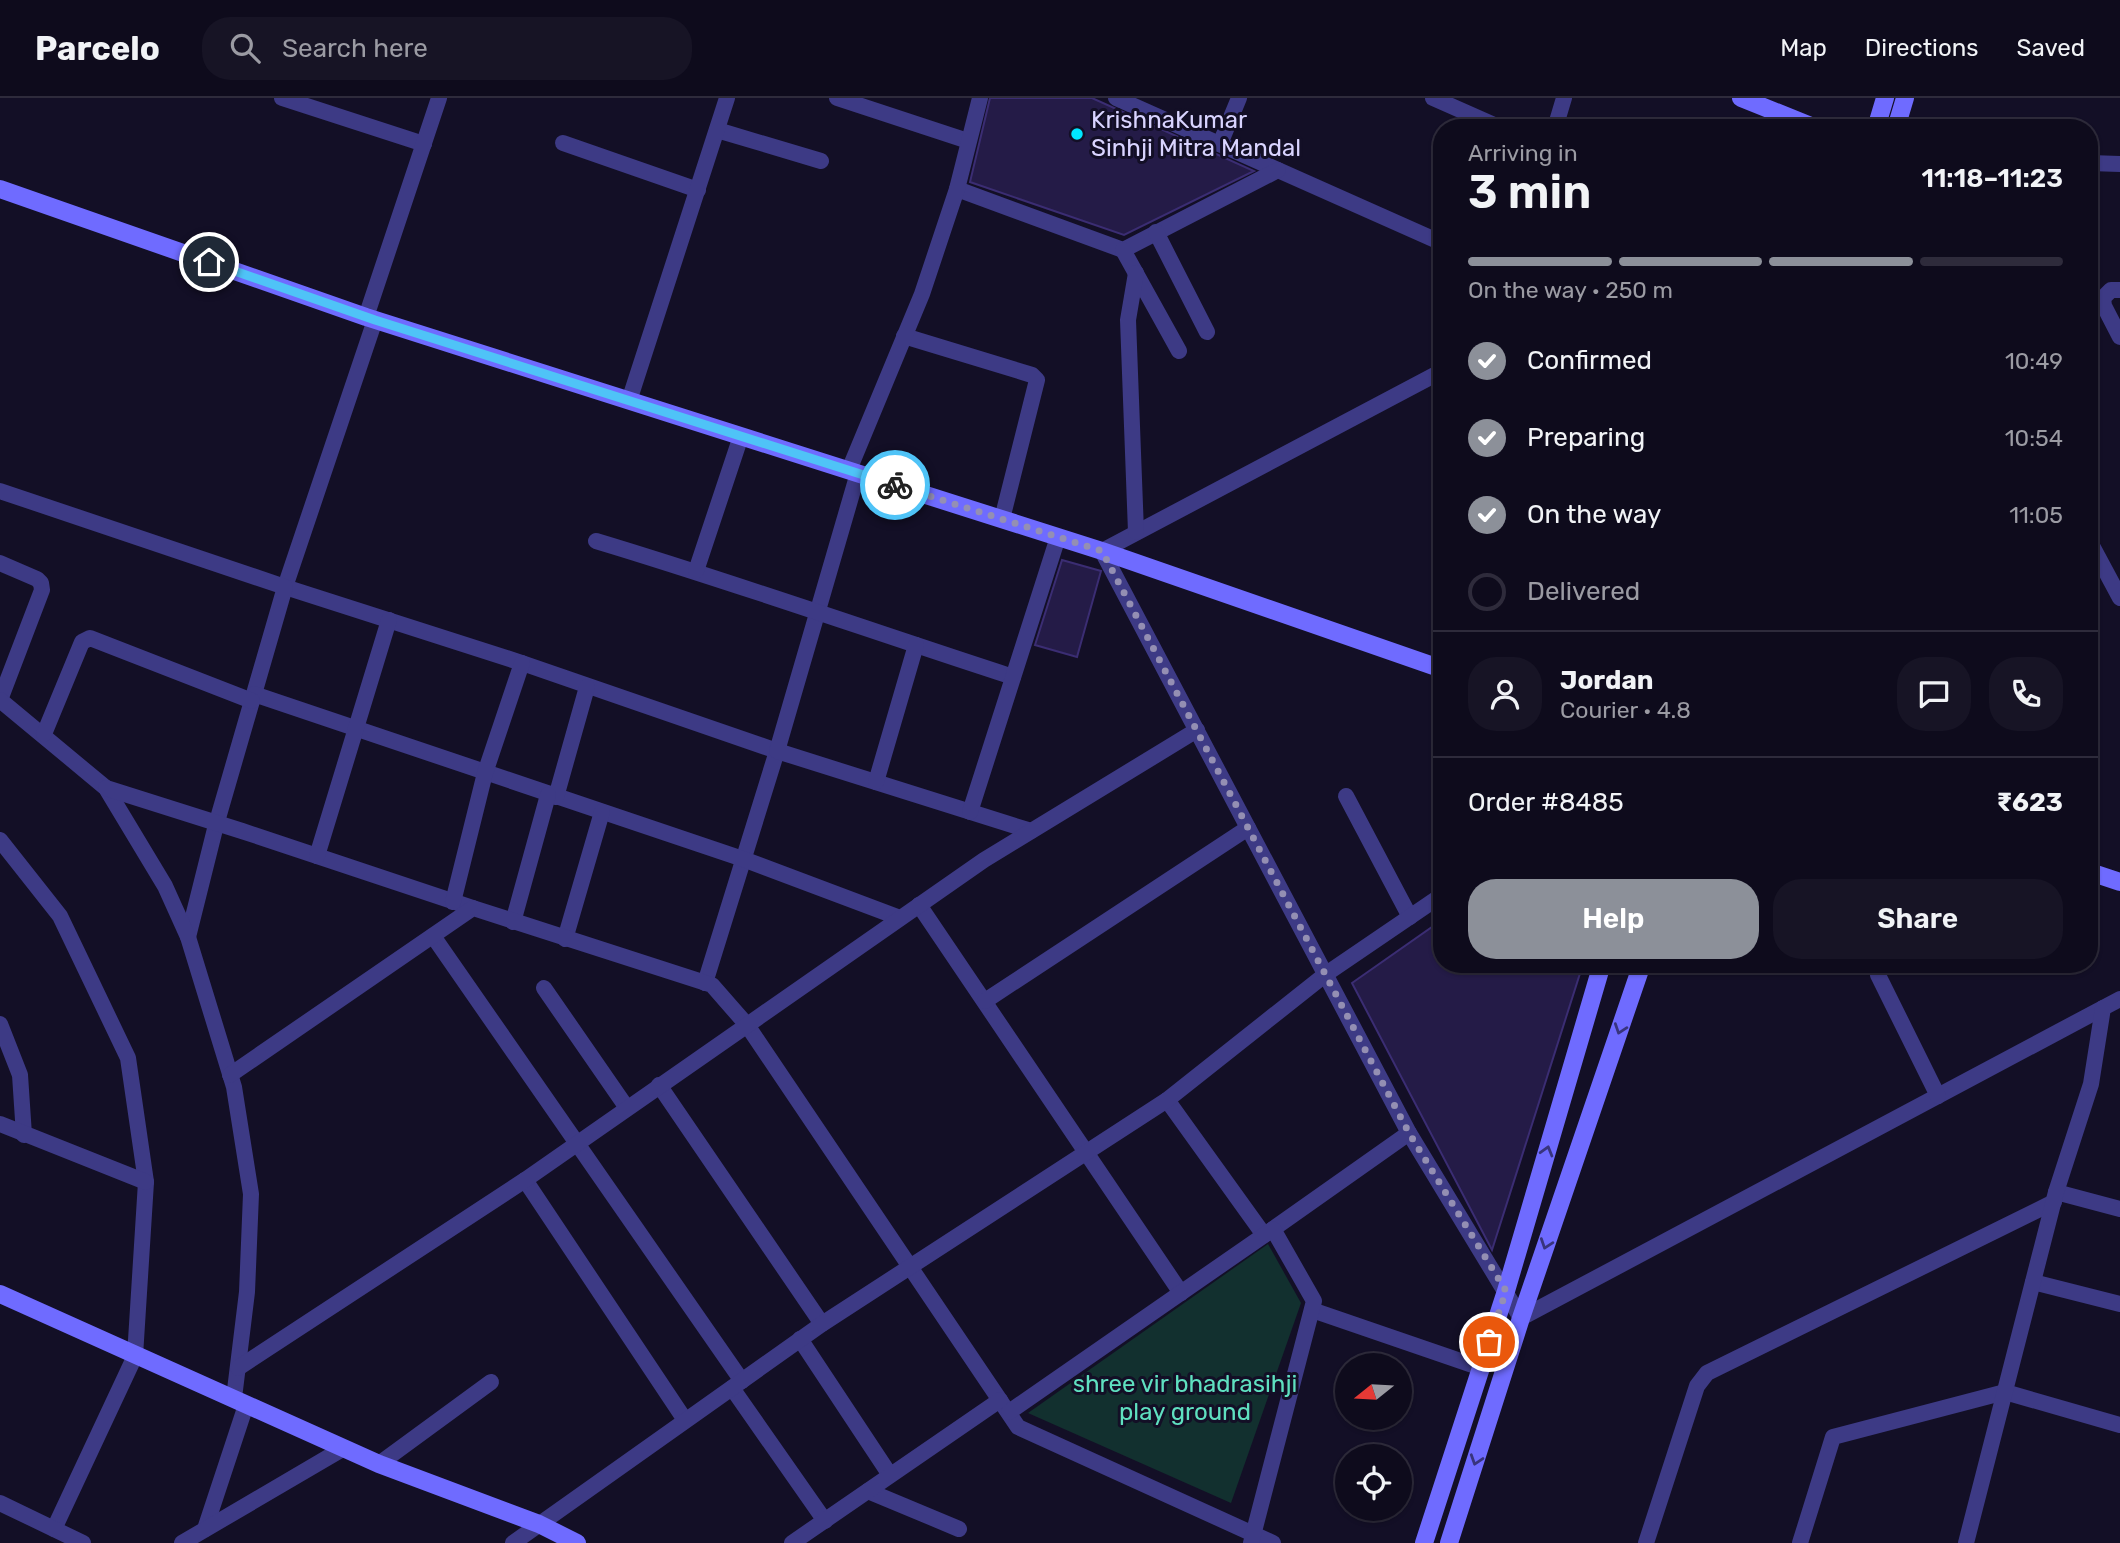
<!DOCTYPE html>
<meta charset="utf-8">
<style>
body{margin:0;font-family:Rubik,sans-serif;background:#171425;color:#f1f3f6;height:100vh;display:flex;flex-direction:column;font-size:26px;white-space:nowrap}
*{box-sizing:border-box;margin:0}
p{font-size:23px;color:#9b9ba3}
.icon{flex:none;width:38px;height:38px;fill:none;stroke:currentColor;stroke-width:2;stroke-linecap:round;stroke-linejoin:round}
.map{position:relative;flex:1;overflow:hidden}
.sheet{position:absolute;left:1433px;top:21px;width:665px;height:854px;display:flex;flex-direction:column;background:#0e0b1c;border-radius:28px;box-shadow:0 2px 5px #0004,0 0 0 2px #2e2b3b}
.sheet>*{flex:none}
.needle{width:46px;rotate:252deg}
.controls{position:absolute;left:1335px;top:1255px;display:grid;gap:14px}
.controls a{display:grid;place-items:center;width:77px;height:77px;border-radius:50%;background:#0e0b1c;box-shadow:0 2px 5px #0004,0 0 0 2px #2e2b3b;font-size:35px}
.pin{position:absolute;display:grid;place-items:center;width:60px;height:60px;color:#fff;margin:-30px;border:4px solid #fff;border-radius:50%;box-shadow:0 2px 7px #0007}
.courier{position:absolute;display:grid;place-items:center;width:70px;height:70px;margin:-35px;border:5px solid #4fc3f7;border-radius:50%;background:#fff;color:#222;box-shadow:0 2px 9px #0007}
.overview em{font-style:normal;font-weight:600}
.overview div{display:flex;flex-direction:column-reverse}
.overview{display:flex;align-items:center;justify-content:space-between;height:119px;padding:0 35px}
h1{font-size:46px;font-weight:600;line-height:52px}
.bar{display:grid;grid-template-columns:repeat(4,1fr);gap:10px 7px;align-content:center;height:84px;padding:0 35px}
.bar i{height:9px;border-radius:5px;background:#2e2b3b}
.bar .on{background:#8c9099}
.bar p{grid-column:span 4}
.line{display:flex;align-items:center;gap:18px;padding:0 35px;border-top:2px solid #2e2b3b}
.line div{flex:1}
.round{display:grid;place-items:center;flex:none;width:74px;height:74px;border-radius:28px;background:#171425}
ol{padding:0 35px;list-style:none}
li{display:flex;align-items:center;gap:21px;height:77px}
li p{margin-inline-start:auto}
li .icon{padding:7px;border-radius:50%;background:#8c9099;color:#fff;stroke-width:4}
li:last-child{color:#9b9ba3}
li i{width:38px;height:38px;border:4px solid #2e2b3b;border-radius:50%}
.primary-button{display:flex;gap:14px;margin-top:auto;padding:14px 35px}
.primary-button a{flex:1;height:80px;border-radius:28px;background:#8c9099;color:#fff;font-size:28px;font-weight:600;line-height:80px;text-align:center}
.primary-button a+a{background:#171425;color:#f1f3f6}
header{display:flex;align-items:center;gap:42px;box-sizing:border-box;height:98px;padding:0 35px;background:#0e0b1c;border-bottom:2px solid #2e2b3b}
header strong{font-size:33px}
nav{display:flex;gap:38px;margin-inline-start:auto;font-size:24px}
.search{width:490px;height:63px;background:#171425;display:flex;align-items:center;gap:18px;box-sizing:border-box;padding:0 24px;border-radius:28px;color:#9b9ba3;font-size:26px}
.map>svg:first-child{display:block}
.green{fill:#12302f}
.building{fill:#241b47;stroke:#3b2d73;stroke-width:2}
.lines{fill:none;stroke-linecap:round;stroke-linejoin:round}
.street{stroke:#3d3a85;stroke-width:16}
.secondary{stroke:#6f6bff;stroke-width:18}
.oneway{stroke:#38347d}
.done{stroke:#948fb3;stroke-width:7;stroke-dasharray:0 12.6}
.route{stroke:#4fc3f7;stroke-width:9}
.poi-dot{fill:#00e5ff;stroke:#130f26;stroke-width:2.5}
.labels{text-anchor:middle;stroke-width:6;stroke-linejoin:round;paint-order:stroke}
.poi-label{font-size:24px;fill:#d9d4ff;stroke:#130f26;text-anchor:start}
.park-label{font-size:24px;fill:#5fe0c0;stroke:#130f26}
</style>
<header>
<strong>Parcelo</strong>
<div class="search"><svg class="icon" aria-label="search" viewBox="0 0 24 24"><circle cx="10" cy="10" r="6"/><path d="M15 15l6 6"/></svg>Search here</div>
<nav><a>Map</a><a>Directions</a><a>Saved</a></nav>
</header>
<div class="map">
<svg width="2120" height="1445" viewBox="0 0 2120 1445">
<rect width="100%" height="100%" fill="#130f26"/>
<path class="green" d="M1268,1146L1301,1205L1231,1405L1028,1315Z"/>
<g class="building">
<path d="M990,0H1092L1254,73L1124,137L970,84Z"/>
<path d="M1062,462L1101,473L1077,559L1035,547Z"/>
<path d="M1442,822V866H1583L1492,1152L1352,885Z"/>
</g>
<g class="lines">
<g class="street">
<path d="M282,0L424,46"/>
<path d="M837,0L968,43"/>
<path d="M1116,0L1442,145"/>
<path d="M1433,0L1501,30"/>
<path d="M1555,30L1564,0"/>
<path d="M717,32L821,63"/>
<path d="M563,45L698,92"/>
<path d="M1220,46L1239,0"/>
<path d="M2090,65L2120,66"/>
<path d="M957,91L1123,152L1278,72"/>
<path d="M1156,134L1207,234"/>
<path d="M1123,152L1179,253"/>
<path d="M2120,192H2111L2103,200L2104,208L2120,239"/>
<path d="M366,219L439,0"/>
<path d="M375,222L285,489L522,565L777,653L705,885"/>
<path d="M904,238L1032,277L1037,282L1002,421"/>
<path d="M1442,273L1102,453L1409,1035L1521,1220L2103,910"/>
<path d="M629,303L727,0"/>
<path d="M849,372L922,196L957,91L980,0"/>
<path d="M858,375L777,653L1031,733"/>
<path d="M0,393L285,489L216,727L188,839"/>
<path d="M1136,434L1128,222L1136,175"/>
<path d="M596,443C736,485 874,534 1013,579"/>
<path d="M2090,444L2120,500"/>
<path d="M0,465L37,481L41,485L42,492L0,602"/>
<path d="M696,473L741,338"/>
<path d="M254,596L743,761L900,820"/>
<path d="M0,602L106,690L165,788L188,839L234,989L251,1096L247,1194L234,1300"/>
<path d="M44,636L82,544L90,540L252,603"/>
<path d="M876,684L916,547"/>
<path d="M106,690L242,733L473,810"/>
<path d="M1346,698L1410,819"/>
<path d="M556,699L587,589"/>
<path d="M970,714L1058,439"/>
<path d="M0,742L60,818L128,960L146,1084L135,1258L54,1431"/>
<path d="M317,758L389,522"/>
<path d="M453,804L485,675L522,565"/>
<path d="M919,807L1181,1195"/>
<path d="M513,824L548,697"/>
<path d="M433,838L742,1283"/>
<path d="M565,841L602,714"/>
<path d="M1878,877L1938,998"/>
<path d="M544,890L627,1010"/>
<path d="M985,903L1248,730"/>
<path d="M0,926L20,977L24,1037"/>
<path d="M230,977L473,810L712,887L747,927L1018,1329L1273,1445"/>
<path d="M659,987L822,1226"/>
<path d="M1167,1002L1264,1137"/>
<path d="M0,1026L146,1084"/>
<path d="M525,1082L685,1322"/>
<path d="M2056,1094L2120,1111"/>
<path d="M1273,1131L1409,1035"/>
<path d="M2033,1184L2120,1206"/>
<path d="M1312,1212L1481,1270"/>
<path d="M800,1241L890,1377"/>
<path d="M238,1270L525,1082L984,762L1197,632"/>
<path d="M732,1290L825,1423"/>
<path d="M1009,1314L1273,1131L1314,1203L1251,1445"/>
<path d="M379,1366L491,1284"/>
<path d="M868,1393L959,1431"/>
<path d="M0,1405L83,1445"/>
<path d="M205,1431L246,1307"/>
<path d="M182,1445L344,1350"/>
<path d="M513,1445L822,1226L1167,1002L1326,876L1442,797"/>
<path d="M792,1445L1000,1302"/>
<path d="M1646,1445L1697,1288L1707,1275L2054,1104"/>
<path d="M1800,1445L1833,1339L2005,1294L2120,1327"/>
<path d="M1966,1445L2056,1094L2091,986L2103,910L2120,901"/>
</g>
<g class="secondary">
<path d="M1741,0L1816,30"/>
<path d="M1876,30L1885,0"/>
<path d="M1896,30L1905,0"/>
<path d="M0,91L366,219L1102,453L1442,571"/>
<path d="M2090,774L2120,784"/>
<path d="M0,1196L379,1366L539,1426L577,1445"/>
<path d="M1424,1445L1506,1193L1602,866"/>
<path d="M1449,1445L1521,1220L1642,866"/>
</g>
</g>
<defs><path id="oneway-chevron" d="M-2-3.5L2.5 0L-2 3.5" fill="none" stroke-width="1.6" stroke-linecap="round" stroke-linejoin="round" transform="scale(1.75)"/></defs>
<g class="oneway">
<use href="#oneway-chevron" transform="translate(1620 931) rotate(109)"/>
<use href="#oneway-chevron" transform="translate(1547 1053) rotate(-74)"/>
<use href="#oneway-chevron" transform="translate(1546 1146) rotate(109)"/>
<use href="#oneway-chevron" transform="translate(1476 1362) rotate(108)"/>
</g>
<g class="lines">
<path class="done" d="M895,387L1102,453L1409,1035L1506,1193L1489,1244"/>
<path class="route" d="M209,164L375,222L895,387"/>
</g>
<circle class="poi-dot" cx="1077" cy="36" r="7"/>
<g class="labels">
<g class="poi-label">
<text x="1091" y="30">KrishnaKumar<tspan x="1091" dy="28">Sinhji Mitra Mandal</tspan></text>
</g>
<g class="park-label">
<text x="1185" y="1294">shree vir bhadrasihji<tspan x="1185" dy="28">play ground</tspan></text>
</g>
</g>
</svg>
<div class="controls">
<a><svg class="needle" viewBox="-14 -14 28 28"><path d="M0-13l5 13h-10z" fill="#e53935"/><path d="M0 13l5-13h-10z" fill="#9b9ba3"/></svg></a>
<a><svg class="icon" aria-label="locate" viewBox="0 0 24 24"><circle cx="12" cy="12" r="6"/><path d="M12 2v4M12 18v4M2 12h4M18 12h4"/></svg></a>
</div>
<div class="pin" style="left:1489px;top:1244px;background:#ea580c"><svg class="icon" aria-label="bag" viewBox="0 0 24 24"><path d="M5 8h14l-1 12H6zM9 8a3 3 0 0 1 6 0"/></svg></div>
<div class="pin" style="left:209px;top:164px;background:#1f2937"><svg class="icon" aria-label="home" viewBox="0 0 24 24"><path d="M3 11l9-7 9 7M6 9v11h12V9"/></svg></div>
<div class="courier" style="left:895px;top:387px"><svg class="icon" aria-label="bike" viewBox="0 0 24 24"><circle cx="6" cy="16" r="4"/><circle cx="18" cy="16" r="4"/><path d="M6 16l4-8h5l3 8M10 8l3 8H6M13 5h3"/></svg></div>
<section class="sheet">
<div class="overview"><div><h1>3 min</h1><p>Arriving in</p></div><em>11:18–11:23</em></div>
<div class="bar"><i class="on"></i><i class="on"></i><i class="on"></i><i></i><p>On the way · 250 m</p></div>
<ol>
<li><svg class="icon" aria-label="check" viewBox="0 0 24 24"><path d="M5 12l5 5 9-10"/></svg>Confirmed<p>10:49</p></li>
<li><svg class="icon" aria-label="check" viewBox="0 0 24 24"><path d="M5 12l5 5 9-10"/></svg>Preparing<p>10:54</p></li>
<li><svg class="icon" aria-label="check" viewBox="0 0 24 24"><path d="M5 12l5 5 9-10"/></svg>On the way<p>11:05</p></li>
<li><i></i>Delivered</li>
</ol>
<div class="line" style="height:126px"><a class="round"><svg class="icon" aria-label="person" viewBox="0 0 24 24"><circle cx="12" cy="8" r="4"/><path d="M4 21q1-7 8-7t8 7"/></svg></a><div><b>Jordan</b><p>Courier · 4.8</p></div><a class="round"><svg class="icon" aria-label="chat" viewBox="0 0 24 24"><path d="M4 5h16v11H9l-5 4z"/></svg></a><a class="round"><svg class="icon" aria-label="phone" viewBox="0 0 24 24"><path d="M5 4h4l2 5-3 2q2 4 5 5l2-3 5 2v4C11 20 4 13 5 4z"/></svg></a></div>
<div class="line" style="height:91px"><div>Order #8485</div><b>₹623</b></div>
<div class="primary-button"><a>Help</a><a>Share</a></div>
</section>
</div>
